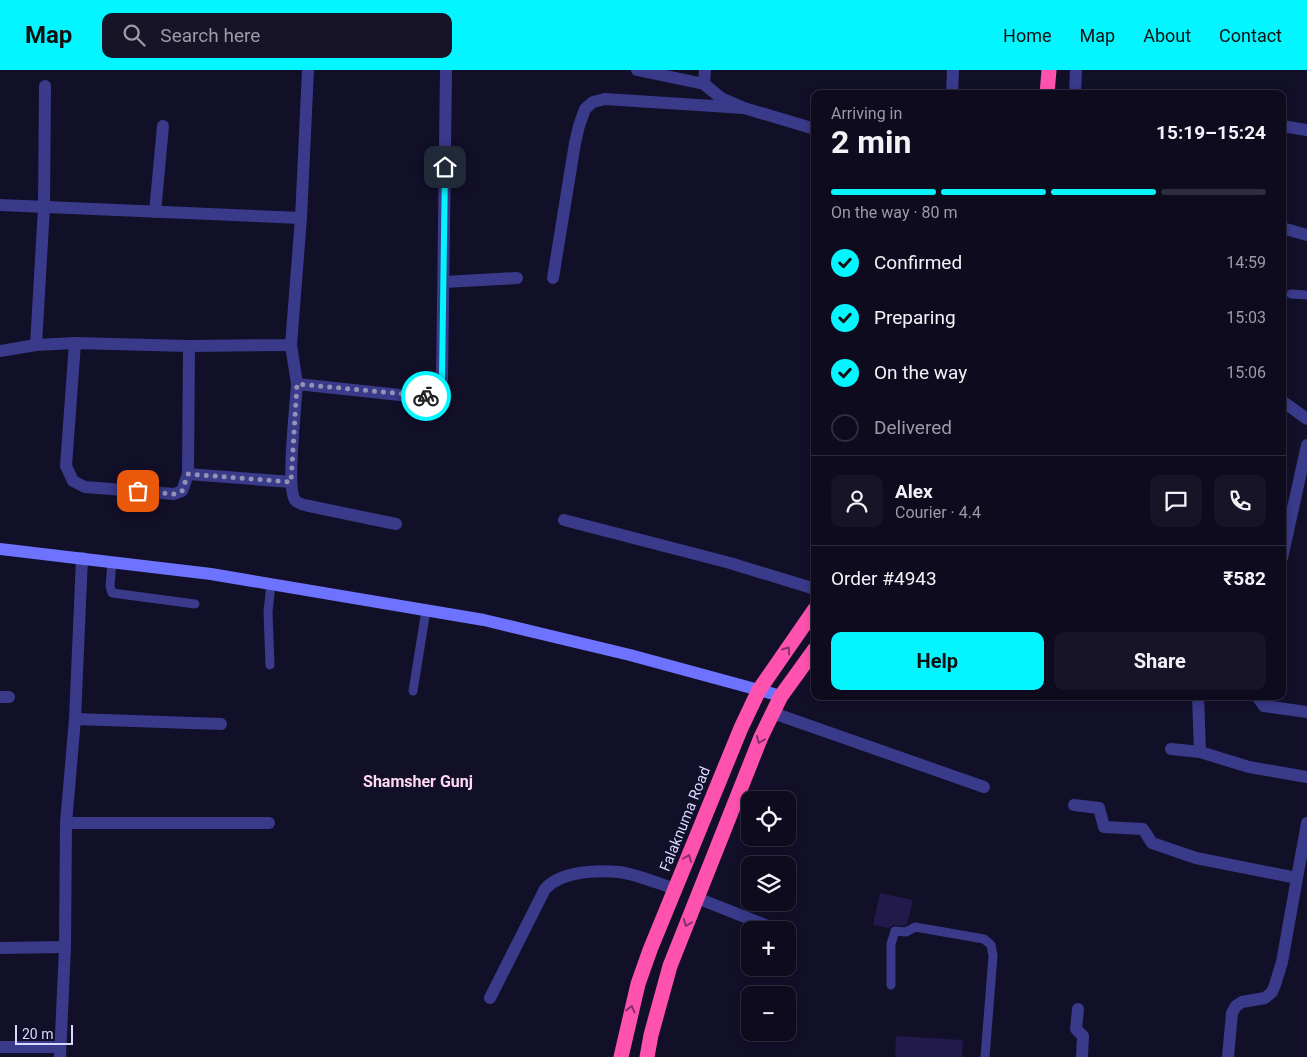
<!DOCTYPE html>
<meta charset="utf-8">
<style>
body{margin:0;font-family:Roboto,sans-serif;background:#171428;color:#f1f3f6;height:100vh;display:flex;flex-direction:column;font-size:19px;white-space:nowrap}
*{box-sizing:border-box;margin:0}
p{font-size:16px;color:#9b9ba4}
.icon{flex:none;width:28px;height:28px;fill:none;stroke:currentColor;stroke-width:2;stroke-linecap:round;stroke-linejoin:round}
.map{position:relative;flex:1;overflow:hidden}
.panel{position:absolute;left:811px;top:20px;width:475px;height:610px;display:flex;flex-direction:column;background:#0e0b1f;border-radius:10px;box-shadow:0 2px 8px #0003,0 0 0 1px #2e2b3d}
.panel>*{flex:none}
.controls{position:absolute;left:741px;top:721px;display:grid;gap:10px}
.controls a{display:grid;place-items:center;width:55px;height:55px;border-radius:10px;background:#0e0b1f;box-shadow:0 2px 8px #0003,0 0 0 1px #2e2b3d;font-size:25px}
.scale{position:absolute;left:15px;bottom:12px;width:58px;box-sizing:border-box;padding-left:5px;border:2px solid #d9d7ff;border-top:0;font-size:14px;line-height:18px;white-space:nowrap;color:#d9d7ff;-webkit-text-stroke:4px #120f29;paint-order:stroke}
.pin{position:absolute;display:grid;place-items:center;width:42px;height:42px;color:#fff;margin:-21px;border-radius:10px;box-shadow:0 2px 8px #0006}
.courier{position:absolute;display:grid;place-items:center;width:50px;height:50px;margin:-25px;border:4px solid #03f5ff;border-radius:50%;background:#fff;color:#222;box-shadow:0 1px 6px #0007}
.head em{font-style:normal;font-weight:700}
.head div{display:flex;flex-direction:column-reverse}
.head{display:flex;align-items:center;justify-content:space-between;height:85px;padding:0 20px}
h1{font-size:32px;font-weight:700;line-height:38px}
.bar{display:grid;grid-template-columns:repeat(4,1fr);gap:8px 5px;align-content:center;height:60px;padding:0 20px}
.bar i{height:6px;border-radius:4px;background:#2e2b3d}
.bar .selected{background:#03f5ff}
.bar p{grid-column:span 4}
.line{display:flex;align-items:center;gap:12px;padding:0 20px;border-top:1px solid #2e2b3d}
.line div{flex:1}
.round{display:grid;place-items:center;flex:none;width:52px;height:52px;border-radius:10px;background:#171428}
ol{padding:0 20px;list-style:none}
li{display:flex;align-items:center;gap:15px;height:55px}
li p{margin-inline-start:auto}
li .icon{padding:5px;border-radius:50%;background:#03f5ff;color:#111;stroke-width:4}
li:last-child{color:#9b9ba4}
li i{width:28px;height:28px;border:2px solid #2e2b3d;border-radius:50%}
.button{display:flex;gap:10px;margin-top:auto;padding:10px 20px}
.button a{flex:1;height:58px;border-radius:10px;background:#03f5ff;color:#111;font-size:20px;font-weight:700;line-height:58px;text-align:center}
.button a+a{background:#171428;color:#f1f3f6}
header{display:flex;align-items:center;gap:30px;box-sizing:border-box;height:70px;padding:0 25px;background:#03f5ff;color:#111}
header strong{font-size:24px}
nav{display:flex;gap:28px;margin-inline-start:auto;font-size:18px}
.search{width:350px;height:45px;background:#171428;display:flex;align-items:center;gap:12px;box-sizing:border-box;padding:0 18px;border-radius:10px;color:#9b9ba4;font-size:19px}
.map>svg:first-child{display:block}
.building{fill:#211a4a}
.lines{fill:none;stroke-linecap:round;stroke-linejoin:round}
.lane{stroke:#393a89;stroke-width:9}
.street{stroke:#393a89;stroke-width:12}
.secondary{stroke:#6e73ff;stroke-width:12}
.highway{stroke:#ff52af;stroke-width:15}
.oneway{stroke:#88306c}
.done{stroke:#9391b4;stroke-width:5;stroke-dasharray:0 9}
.route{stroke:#03f5ff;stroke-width:6}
.labels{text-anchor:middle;stroke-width:5;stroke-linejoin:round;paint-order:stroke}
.street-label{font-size:15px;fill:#d9d7ff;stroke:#120f29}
.neighbourhood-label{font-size:16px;font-weight:bold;fill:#ffd9f3;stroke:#120f29}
</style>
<header>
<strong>Map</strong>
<div class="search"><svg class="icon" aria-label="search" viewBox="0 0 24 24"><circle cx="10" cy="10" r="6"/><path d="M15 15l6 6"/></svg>Search here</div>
<nav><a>Home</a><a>Map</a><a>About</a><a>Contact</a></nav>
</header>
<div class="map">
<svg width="1307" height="987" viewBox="0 0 1307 987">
<rect width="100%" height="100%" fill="#120f29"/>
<g class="building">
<path d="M880,823L913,830L907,854L905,856L893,855L889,858L873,855Z"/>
<path d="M896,966L963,970L962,987H895Z"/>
</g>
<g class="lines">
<g class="lane">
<path d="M1291,224L1307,225"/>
<path d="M112,492L110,516L112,523L195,534"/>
<path d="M270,595L268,542L271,514"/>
<path d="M413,621L426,540"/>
<path d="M891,915V874L895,861L906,862L915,857L984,869L991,875L993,886L985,987"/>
</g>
<g class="street">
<path d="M637,0L704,14L721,28L744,38L815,59"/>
<path d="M704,14L705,0"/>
<path d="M952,24L953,0"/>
<path d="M1075,24L1076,0"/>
<path d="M1282,56L1307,60"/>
<path d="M0,135L301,148"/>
<path d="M155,142L163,56"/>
<path d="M1282,158L1307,165"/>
<path d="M553,208L575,73L579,56L585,39L593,32L605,29L744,38"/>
<path d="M444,212L517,208"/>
<path d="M75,273L66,396L73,411L85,417L174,424L182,421L188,404L189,276"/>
<path d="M36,275L44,137L45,16"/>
<path d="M291,275L297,314L419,327C433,326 440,322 442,309L446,0"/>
<path d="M0,281L36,275L75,273L189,276L291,275L301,148L308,0"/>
<path d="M297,314C296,333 286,418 295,430C298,434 304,435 309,436L396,454"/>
<path d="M1282,331L1307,349"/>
<path d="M188,404L291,412"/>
<path d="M564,450L730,493L815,519"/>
<path d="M1282,488L1307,375"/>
<path d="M1257,626L1264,636L1307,642"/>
<path d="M0,627H9"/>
<path d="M773,643L984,717"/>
<path d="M75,649L221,654"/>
<path d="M1171,679L1200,682L1198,626"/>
<path d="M1200,682L1249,697L1307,707"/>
<path d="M1074,735L1099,738L1104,757L1143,759L1152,773L1196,788L1297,808L1282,892L1275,915L1272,922L1265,928L1242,932L1236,936L1232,943L1228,987"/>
<path d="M66,753H269"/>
<path d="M1297,808L1307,753"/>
<path d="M697,828L778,860"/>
<path d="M0,878L65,877"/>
<path d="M490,928L545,819C561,801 596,800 619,802C636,804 659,814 676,819"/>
<path d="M1078,939L1076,959L1083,966L1082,987"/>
<path d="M0,977H59"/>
<path d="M60,987L65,877L66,753L75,649L82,488"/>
</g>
<path class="secondary" d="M0,479L211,504L484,550L630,585L781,626"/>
<g class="highway">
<path d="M1047,24L1049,0"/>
<path d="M621,987L638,914L650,880L741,658L759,620L815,539"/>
<path d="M647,987L651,965L670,896L761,667L781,626L815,579"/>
</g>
</g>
<defs><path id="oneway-chevron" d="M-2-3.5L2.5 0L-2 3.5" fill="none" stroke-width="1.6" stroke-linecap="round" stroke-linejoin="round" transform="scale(1.25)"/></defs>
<g class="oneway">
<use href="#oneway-chevron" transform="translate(787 580) rotate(-55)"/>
<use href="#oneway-chevron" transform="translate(760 670) rotate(113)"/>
<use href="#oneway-chevron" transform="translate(688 788) rotate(-68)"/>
<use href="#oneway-chevron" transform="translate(687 853) rotate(112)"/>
<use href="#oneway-chevron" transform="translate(631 939) rotate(-76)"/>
</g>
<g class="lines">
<path class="done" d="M138,421L174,424L182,421L188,404L291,412L297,314L426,326"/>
<path class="route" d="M426,326C437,324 440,319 442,308L445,97"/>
</g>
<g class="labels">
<g class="street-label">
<text transform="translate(685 749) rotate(-68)" y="5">Falaknuma Road</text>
</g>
<g class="neighbourhood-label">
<text x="418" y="717">Shamsher Gunj</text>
</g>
</g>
</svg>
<div class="controls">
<a><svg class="icon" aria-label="locate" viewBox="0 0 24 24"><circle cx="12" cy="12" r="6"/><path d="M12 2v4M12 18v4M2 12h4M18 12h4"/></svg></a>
<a><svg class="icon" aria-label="layers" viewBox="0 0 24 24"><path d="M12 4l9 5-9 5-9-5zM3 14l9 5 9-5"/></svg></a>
<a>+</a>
<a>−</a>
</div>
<div class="scale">20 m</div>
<div class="pin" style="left:138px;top:421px;background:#ea580c"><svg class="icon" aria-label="bag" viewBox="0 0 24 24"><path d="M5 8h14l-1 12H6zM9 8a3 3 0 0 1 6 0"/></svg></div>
<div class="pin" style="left:445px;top:97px;background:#1f2937"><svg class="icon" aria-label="home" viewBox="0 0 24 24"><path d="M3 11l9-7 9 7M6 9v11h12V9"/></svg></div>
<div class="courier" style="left:426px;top:326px"><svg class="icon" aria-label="bike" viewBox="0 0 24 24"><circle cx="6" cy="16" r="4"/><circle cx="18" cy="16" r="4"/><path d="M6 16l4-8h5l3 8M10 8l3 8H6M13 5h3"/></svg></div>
<section class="panel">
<div class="head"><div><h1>2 min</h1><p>Arriving in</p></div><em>15:19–15:24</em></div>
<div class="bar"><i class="selected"></i><i class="selected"></i><i class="selected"></i><i></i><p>On the way · 80 m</p></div>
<ol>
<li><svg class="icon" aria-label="check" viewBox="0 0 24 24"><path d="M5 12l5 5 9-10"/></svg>Confirmed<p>14:59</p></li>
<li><svg class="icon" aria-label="check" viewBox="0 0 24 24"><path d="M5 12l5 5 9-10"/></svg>Preparing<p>15:03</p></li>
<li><svg class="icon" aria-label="check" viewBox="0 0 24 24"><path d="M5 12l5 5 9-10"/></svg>On the way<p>15:06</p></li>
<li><i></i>Delivered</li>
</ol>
<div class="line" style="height:90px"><a class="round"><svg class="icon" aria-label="person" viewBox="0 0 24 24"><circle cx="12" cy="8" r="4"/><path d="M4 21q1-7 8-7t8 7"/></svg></a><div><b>Alex</b><p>Courier · 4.4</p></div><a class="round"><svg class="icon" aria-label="chat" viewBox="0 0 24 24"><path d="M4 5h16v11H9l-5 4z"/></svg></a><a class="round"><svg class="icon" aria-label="phone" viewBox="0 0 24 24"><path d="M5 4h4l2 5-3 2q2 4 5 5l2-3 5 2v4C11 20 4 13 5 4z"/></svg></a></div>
<div class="line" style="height:65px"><div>Order #4943</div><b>₹582</b></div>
<div class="button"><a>Help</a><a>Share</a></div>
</section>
</div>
